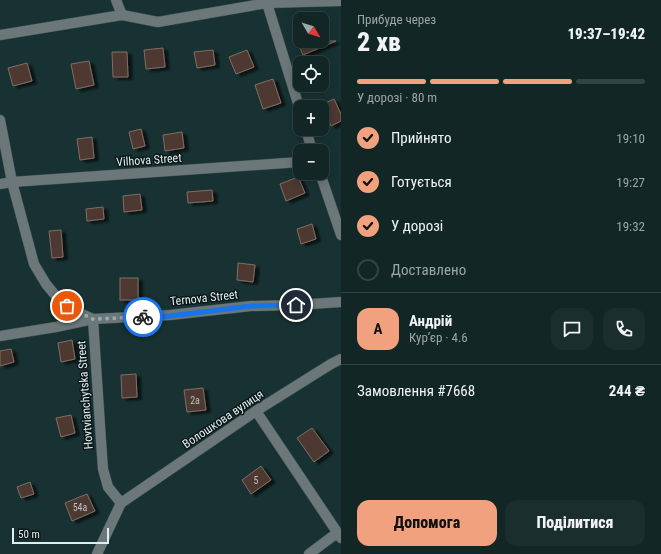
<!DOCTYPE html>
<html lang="uk">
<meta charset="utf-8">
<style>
body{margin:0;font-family:"Roboto Condensed",sans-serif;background:#1b2e2e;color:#f1f3f6;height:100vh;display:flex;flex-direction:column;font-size:15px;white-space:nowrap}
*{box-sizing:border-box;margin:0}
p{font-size:13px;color:#9ca5a7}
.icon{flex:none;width:22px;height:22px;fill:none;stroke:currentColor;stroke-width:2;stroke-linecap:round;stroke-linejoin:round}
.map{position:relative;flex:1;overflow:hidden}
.sheet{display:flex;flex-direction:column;background:#122626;width:320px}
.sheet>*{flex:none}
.needle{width:26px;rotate:128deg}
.buttons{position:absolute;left:293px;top:12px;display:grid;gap:8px}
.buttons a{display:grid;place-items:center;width:36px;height:36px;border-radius:8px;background:#122626;box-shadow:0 2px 10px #0003,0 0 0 1px #314343;font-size:20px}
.scale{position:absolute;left:12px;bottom:10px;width:97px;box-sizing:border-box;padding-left:4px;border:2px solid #dfeeef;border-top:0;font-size:11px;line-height:14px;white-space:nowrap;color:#dfeeef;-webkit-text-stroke:3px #0c1718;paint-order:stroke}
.pin{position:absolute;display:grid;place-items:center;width:34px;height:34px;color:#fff;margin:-17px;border:2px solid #fff;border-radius:50%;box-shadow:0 1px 4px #0007}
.courier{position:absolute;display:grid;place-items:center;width:40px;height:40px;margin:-20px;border:3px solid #1a73e8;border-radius:50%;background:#fff;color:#222;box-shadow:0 1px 5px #0007}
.summary em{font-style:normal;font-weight:800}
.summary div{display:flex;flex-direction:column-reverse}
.summary{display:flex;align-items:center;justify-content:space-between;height:68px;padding:0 16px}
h1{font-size:26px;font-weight:800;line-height:30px}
.bar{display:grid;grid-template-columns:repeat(4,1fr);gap:6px 4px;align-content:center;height:48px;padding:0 16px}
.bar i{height:5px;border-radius:3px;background:#314343}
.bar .active{background:#f1a17d}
.bar p{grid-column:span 4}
.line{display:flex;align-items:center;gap:10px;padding:0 16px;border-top:1px solid #314343}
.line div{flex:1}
.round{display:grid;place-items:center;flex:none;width:42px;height:42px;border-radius:12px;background:#1b2e2e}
ol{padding:0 16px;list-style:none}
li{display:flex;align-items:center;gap:12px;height:44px}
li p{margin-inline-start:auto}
li .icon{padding:4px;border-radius:50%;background:#f1a17d;color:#111;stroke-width:4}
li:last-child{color:#9ca5a7}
li i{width:22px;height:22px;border:2px solid #314343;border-radius:50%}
.button{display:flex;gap:8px;margin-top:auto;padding:8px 16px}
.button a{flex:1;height:46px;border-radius:12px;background:#f1a17d;color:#111;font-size:16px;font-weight:800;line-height:46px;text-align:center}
.button a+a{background:#1b2e2e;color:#f1f3f6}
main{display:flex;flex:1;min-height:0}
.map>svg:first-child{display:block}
.building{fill:#4d3931;stroke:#826c62;filter:url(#shadow)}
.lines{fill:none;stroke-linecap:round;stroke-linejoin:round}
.minor-casing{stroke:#385051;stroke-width:11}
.minor{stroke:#6b7778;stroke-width:10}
.done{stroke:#99acad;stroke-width:4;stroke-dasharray:0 7.2}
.route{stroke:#1a73e8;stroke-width:5}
.labels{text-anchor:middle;stroke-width:3;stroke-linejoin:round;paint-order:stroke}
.number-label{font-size:10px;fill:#bac1c0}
.street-label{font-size:12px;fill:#dfeeef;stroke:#0c1718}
</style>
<main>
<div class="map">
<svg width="341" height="554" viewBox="0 0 341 554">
<defs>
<filter id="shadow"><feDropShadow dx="4.5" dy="2.5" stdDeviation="1" flood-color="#0009"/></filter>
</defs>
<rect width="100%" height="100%" fill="#183233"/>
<g class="building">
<path d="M297,41H336L303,55Z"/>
<path d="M163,48L165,67L146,69L144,50Z"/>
<path d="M213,50L215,65L197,68L194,52Z"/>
<path d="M247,50L254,67L236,74L229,57Z"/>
<path d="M112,52H127L128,77H113Z"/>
<path d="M89,61L94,85L76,89L71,64Z"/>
<path d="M27,63L32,81L13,86L8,68Z"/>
<path d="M273,79L281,103L263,109L255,85Z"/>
<path d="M334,99L341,114V121L331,126L321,105Z"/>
<path d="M141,129L145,146L133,149L129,132Z"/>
<path d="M182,132L184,148L165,151L163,135Z"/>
<path d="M92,137L94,158L80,160L77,139Z"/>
<path d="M298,177L305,193L286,201L280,184Z"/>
<path d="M212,190L213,201L188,203L187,192Z"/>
<path d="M140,194L142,210L124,212L123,196Z"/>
<path d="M103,207L104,219L87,221L86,209Z"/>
<path d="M312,224L316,239L301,244L297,229Z"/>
<path d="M61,230L63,257L52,258L49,231Z"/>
<path d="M238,263L255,265L253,282L237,280Z"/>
<rect x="120" y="278" width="18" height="22"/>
<path d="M72,340L75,359L61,362L58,343Z"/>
<path d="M11,349L14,362L0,366V351Z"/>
<path d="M136,374L137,397L122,398L121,375Z"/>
<path d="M203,388L206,410L187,412L184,390Z"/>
<path d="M71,415L75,433L61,437L56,418Z"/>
<path d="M312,428L329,451L314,462L297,438Z"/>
<path d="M261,466L271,480L251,494L242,480Z"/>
<path d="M30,482L34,494L21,498L17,487Z"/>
<path d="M87,494L95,511L72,521L65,503Z"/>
</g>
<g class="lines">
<g class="minor-casing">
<g id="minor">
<path d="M116,0L122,15"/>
<path d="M266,0L300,110"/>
<path d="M0,35L122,15L158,22L267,3L341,1"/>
<path d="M0,120L12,182L34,264L46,284L60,301L73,310L93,319L101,441L103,469L108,487L121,503"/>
<path d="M306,129L312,151"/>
<path d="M320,173L341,235"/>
<path d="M0,184L12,182L300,162"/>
<path d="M0,336L56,327L93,319L170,315L251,306L296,305L341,302"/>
<path d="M256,411L341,538"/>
<path d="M97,554L121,503L256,411L331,364L341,359"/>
<path d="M309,554L337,533"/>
</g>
</g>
<use href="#minor" class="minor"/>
</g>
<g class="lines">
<path class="done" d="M67,306L74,310L93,319L143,317"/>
<path class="route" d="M143,317L170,316L251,306L296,305"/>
</g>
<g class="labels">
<g class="number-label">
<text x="195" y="404">2а</text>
<text x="256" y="484">5</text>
<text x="80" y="511">54а</text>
</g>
<g class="street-label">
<text transform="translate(149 160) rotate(-4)" y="4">Vilhova Street</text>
<text transform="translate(204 298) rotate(-6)" y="4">Ternova Street</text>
<text transform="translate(85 395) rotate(-94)" y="4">Hovtvianchytska Street</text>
<text transform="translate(223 419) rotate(-34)" y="4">Волошкова вулиця</text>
</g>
</g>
</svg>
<div class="buttons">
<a><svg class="needle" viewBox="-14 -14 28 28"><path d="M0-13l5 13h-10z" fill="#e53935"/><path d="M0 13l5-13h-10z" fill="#9ca5a7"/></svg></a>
<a><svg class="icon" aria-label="locate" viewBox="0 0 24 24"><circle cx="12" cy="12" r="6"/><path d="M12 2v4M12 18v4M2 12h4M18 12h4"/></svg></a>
<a>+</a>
<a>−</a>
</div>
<div class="scale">50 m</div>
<div class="pin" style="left:67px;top:306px;background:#ea580c"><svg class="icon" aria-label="bag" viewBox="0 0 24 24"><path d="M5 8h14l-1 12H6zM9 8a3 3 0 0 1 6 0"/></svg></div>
<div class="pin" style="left:296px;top:305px;background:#1f2937"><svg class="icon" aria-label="home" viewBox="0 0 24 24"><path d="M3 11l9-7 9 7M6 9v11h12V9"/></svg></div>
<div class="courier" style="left:143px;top:317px"><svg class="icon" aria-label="bike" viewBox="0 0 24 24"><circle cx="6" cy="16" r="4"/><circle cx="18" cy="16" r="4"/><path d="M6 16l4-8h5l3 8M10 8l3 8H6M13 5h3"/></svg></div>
</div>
<section class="sheet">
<div class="summary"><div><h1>2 хв</h1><p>Прибуде через</p></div><em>19:37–19:42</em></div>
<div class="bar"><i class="active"></i><i class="active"></i><i class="active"></i><i></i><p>У дорозі · 80 m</p></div>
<ol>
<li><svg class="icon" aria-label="check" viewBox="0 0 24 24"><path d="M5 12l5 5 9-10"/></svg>Прийнято<p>19:10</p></li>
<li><svg class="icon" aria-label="check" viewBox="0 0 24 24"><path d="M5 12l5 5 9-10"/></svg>Готується<p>19:27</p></li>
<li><svg class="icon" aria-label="check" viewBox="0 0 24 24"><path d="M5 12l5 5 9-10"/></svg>У дорозі<p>19:32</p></li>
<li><i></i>Доставлено</li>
</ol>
<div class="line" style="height:72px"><b class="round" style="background:#f1a17d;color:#111">А</b><div><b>Андрій</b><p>Кур’єр · 4.6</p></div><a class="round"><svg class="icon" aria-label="chat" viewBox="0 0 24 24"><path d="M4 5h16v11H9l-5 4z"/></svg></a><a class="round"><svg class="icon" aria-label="phone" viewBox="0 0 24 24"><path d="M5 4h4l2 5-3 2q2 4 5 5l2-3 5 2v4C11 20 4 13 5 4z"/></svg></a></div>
<div class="line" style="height:52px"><div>Замовлення #7668</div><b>244 ₴</b></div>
<div class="button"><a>Допомога</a><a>Поділитися</a></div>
</section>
</main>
